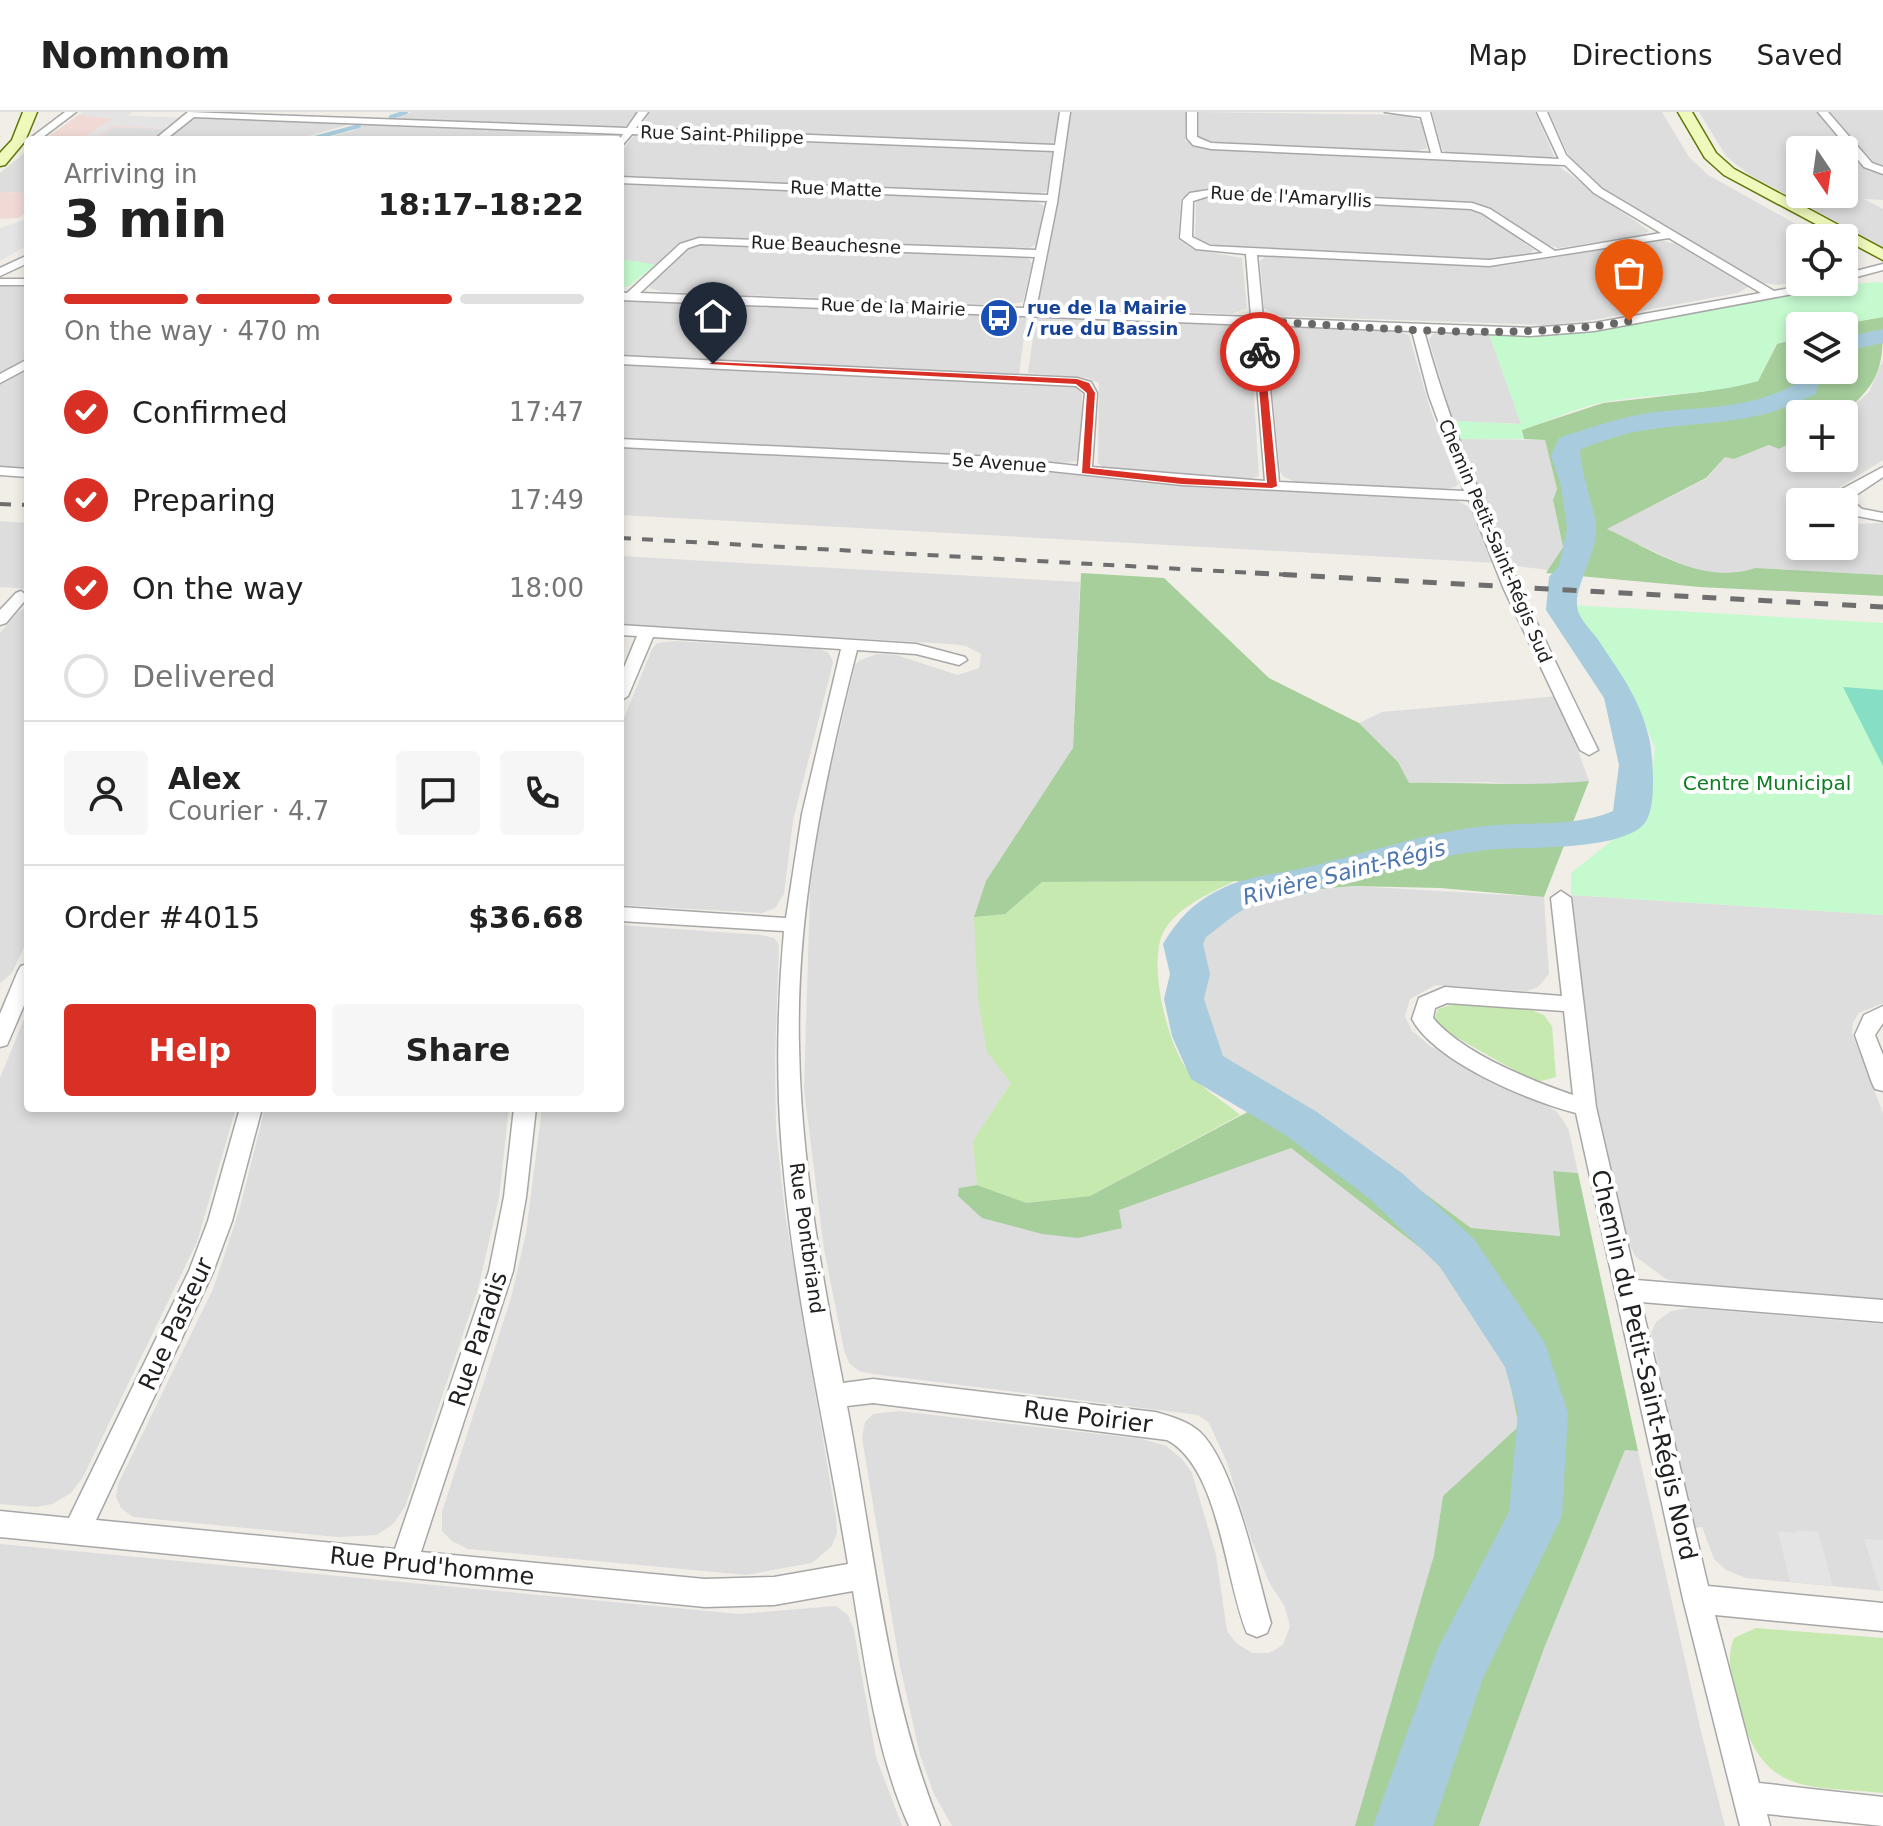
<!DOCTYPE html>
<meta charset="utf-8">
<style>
body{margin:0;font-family:"DejaVu Sans",sans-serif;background:#f6f6f6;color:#222;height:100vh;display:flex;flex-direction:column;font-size:30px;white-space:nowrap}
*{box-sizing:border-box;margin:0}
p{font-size:26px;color:#767676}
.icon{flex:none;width:44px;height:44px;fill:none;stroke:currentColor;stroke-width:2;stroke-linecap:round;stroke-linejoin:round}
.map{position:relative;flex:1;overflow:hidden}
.side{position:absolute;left:24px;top:24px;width:600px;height:976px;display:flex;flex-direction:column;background:#fff;border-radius:8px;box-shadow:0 4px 12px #0003}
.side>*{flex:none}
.needle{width:52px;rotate:167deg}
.controls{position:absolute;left:1786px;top:24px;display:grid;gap:16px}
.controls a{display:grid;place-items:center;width:72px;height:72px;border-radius:8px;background:#fff;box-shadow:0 4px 12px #0003;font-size:40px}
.pin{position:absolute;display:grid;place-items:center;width:68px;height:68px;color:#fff;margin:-82px -34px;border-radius:50% 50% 50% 0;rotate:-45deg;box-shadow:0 0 8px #0007}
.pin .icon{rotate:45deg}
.courier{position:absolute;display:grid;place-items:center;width:80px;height:80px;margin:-40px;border:6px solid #d93025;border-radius:50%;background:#fff;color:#222;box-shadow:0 2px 10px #0007}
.headline em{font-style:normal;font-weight:700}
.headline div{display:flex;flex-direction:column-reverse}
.headline{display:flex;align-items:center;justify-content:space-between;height:136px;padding:0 40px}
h1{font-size:52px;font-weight:700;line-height:60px}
.bar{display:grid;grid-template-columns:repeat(4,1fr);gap:12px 8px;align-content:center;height:96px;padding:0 40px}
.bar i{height:10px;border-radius:6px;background:#e0e0e0}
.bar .on{background:#d93025}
.bar p{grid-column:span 4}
.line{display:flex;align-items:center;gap:20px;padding:0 40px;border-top:2px solid #e0e0e0}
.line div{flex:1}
.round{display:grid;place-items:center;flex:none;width:84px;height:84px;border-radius:8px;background:#f6f6f6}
ol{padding:0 40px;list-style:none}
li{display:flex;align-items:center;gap:24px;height:88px}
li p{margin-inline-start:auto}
li .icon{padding:8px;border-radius:50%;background:#d93025;color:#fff;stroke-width:4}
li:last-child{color:#767676}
li i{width:44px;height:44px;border:4px solid #e0e0e0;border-radius:50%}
.button{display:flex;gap:16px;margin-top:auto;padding:16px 40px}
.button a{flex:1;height:92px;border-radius:8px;background:#d93025;color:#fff;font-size:32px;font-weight:700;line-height:92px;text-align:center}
.button a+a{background:#f6f6f6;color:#222}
header{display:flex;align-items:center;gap:48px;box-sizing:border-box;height:112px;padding:0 40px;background:#fff;border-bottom:2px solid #e0e0e0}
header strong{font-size:38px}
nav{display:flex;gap:44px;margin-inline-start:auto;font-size:28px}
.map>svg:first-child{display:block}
.residential{fill:#dedddd;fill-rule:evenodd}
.commercial{fill:#f1dad6}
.grass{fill:#c5e9ae}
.forest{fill:#a6cf9c}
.park{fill:#c5f9ce}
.pitch{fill:#86dec4}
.parking{fill:#e4e4e4}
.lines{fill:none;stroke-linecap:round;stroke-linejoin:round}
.stream{stroke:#a8ccdd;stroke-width:4}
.river{fill:#a8ccdd;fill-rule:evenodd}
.street-casing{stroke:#a7a7a7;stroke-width:3}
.secondary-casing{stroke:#607707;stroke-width:3}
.street{fill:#fff;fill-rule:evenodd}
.secondary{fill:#f0f9bc;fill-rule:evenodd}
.rail-far1{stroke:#6e6e6e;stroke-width:4;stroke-dasharray:11 11;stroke-linecap:butt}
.rail{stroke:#6e6e6e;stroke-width:5;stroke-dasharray:14 14;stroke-linecap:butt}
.route{fill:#d93025}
.done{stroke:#696866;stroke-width:8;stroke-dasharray:0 14.4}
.labels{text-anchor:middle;stroke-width:8;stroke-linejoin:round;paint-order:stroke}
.far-street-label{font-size:18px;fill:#202020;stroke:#fff}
.far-transit-label{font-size:18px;font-weight:bold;fill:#164399;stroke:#fff;text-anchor:start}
.park-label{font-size:20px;fill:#0e7e22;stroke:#fff}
.street-label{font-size:20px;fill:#202020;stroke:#fff}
.water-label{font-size:22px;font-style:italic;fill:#4d75af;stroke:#fff}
.near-street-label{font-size:24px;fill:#202020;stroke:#fff}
</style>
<header>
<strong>Nomnom</strong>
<nav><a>Map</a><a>Directions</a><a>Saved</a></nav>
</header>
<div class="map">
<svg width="1883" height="1714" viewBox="0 0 1883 1714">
<rect width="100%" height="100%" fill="#f0eee7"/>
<g class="residential">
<path d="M412,0H638L628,13L616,17L389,7Z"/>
<path d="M649,0H1059L1054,29L1049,33L641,17Z"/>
<path d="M1071,0H1186L1185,29L1209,37L1558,54L1649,119L1643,123L1558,136L1545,132L1488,95L1472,91L1200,79L1181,86L1178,127L1192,137L1242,146L1247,196L1232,202L1054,195L1041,190L1039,186Z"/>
<path d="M1199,0L1406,3L1421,9L1427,36L1413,41L1212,32L1199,27Z"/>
<path d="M1432,0H1535L1554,44L1548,46L1446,41L1442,37Z"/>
<path d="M1549,0H1662L1689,45L1708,63L1821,126H1800V170L1777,173L1758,170L1611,83L1586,63L1568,42Z"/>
<path d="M1699,0H1817L1860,53L1883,62V88L1864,87L1883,97V135L1748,62L1726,44ZM1800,38H1844V82H1800Z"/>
<path d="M1830,0H1883V57L1875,53Z"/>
<path d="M208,4L357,10L295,28H166L188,9Z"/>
<path d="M364,11L618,22L620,23L617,28H318L356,18Z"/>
<path d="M113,15L168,17L153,28H95Z"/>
<path d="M643,22L1047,38L1052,41L1047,79L1033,83L620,66V42L632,25Z"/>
<path d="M28,38V81L0,80V61Z"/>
<path d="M620,71L1034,88L1044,94L1037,132L1029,136L698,126L678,134L655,153L620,147Z"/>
<path d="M1207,84L1466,97L1482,102L1534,138L1529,142L1483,148L1201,132L1195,127L1196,89Z"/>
<path d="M1659,128L1676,132L1748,175L1738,181L1593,208L1547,213L1280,204L1264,196L1260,149L1266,144L1502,154Z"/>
<path d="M699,132L1022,144L1029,147L1032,152L1023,190L1005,193L664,180L650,176L651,169L690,135Z"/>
<path d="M0,174L28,175V246L0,263Z"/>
<path d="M620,186L1027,203L1019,262L620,245Z"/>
<path d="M1036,204L1238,212L1244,215L1250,223L1259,364L1246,368L1103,355L1098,351L1099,271L1087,266L1028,261Z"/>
<path d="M1277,214L1394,218L1409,223L1430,297L1458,372L1455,375L1445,377L1295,370L1284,365L1280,359L1266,219Z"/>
<path d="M1442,220L1489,222L1521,312L1453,309L1429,228L1433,222Z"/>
<path d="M1883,248V348L1816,390H1800V434H1844V412L1883,411V463L1755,456L1736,462L1696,459L1606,417L1706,367L1725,345L1734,347L1770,333L1779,337L1800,326V346H1844L1843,302L1869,280Z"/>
<path d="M620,252L1074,273L1082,282L1081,344L1078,349L1061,351L970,344L620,327Z"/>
<path d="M28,255V357L0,356V272Z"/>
<path d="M1460,327L1545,328L1557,377L1553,389L1563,435L1548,458L1508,453Z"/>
<path d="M620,335L999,355L1189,375L1441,387L1458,389L1476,399L1498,451L620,403Z"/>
<path d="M0,409L28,411V477L0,475Z"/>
<path d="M620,444L1080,470L1073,637L1011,971L974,1029L977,1073L959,1076L1118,1098L1291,1035L1436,1148L1505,1247L1519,1314L1443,1384L1434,1443L1356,1714H952L934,1682L920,1643L900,1554L862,1326L865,1310L873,1302L899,1299L1142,1327L1166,1334L1182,1347L1192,1361L1216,1443L1227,1519L1236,1531L1252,1541H1269L1283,1533L1290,1514L1284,1493L1270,1472L1251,1427L1226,1348L1209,1311L1198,1303L873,1262L859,1259L849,1251L844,1238L824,1137L804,977L810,778L820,703L855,553L860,548L877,542L896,543L958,563L979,556L981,542L966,534L950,532L620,512Z"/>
<path d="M28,494V826L12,861L0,871V521L17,501Z"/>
<path d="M675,529L819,537L828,540L831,545L833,551L793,709L784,782L775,796L762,801L620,793V616L652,537L657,531Z"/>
<path d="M1558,584L1589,669L1537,674L1488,670L1408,671L1398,650L1359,611L1382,600Z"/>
<path d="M1353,774L1544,785L1549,862L1538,875L1527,879L1435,873L1410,887L1405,904L1412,919L1430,934L1556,999L1563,1008L1569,1019L1578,1061L1553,1059L1560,1124L1471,1116L1380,1048L1274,986L1247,974L1213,947L1199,913L1200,859L1194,837L1214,813L1244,791L1279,782Z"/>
<path d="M1571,783L1883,803V891L1859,901L1853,910L1852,921L1883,1001V1187L1682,1171L1666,1167L1635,1144L1629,1131L1593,978Z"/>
<path d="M620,813L761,823L774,826L779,832L775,948L776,1017L785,1101L836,1405L837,1421L832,1434L812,1451L746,1463L468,1437L452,1429L442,1419V1400L511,1186L526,1121L542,996H620Z"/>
<path d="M28,897V996H236L197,1130L83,1365L71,1381L52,1392L36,1395L0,1392V966Z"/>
<path d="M265,996H509L499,1086L478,1177L405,1395L393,1412L377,1423L338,1425L133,1405L121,1396L116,1385L118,1372L213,1177L239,1099Z"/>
<path d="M1690,1196L1883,1212V1479L1746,1466L1726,1458L1714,1447L1702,1415L1694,1416L1651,1221L1656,1210L1671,1199Z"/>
<path d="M1625,1338L1638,1339L1701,1619L1725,1714H1479L1545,1534Z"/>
<path d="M0,1432L739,1502L836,1494L848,1503L854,1518L876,1645L902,1714H0Z"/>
</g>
<g class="commercial">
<path d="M83,0H132L128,4L181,6L168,17L113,15L95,28H43Z"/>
<path d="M0,80L28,81V99L18,106L0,107Z"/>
</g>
<g class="grass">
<path d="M1235,769C1210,781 1181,793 1165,817C1146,847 1167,932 1188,959C1200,976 1224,989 1240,1003L1090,1084L1026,1091L977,1073L973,1029L1011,971L987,940L978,887L974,805L1005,802L1042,770Z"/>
<path d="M1454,892L1531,898L1544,903L1552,914L1556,965L1541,969L1530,967L1438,915L1435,906L1438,897Z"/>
<path d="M1756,1516L1883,1526V1681C1802,1673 1762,1684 1738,1592C1733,1570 1725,1548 1734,1526Z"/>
</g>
<g class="forest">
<path d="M1883,205C1883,255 1882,268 1843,302H1800V326L1779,337L1769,333L1734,347L1725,345L1706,366L1607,417C1653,438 1703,474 1755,456L1883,463V484L1700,475L1546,461L1563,435L1553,388L1557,377L1545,328L1524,327L1521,318L1603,291L1701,280L1758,269L1777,232L1800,225V258H1844V214H1831Z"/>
<path d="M1081,461L1164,466L1269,566L1359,611L1398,650L1409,671C1469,670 1529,675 1589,669L1544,785L1440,776L1353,774L1311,778L1235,769L1042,770L1005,802L974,805L986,769L1073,636Z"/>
<path d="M1274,986L1380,1048L1471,1116L1560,1124L1553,1059L1578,1061L1638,1339L1625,1338L1545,1534L1479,1714H1355L1434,1443L1443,1384L1519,1314L1505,1247L1436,1148L1291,1036L1119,1098L1122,1116L1078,1126L1042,1122L982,1106L958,1084L959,1076L977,1073L1026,1091L1090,1084Z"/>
</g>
<g class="park">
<path d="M620,147L652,152L655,153L629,174L620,176Z"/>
<path d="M1879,170L1883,171V205L1831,214H1800V225L1776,232L1758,269C1708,284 1655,281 1604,290C1575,296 1550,309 1522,318L1524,327H1460L1453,309L1521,312L1489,222L1590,219L1843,173Z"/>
<path d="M1571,493L1883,511V803L1571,783V761L1638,708L1650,674L1655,636L1637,591L1595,535Z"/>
</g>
<path class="pitch" d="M1843,575L1883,578V654L1881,650Z"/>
<g class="parking">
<path d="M83,0H132L128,4L181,6L168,17L113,13L97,25H83L112,7L79,3Z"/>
<path d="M28,107V133L0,149V116Z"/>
<path d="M1796,1418L1818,1420L1833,1474L1790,1470L1778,1419L1796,1421Z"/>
<path d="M1864,1427L1883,1428V1479L1880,1478Z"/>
</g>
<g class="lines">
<g class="stream">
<path d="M391,5L406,0"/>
<path d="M307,28L359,14"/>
</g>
<g class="river">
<path d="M1883,217V231L1844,239V225Z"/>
<path d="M1800,256V258H1824L1815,282C1754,314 1711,308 1646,318C1624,321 1602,329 1581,337C1577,348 1594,395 1596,413C1599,442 1571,476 1578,499C1581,509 1593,520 1599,529C1622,564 1641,588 1650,630C1653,648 1657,698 1644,712C1619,740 1523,734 1485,738C1424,746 1363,765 1303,782C1283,787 1264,787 1245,797C1231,804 1219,816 1206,825L1203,832L1210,862L1204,887L1223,944L1317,1000L1403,1062L1474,1127L1545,1231L1568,1301L1562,1404L1483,1566L1433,1714H1373L1438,1536L1509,1400L1518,1301L1505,1255L1440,1155L1371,1088L1287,1024L1191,967L1172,924L1164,887L1170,862L1163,832C1177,808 1194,790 1219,778C1244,765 1268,763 1295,758C1359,744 1421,721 1486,714C1528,709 1574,716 1613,699L1619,653L1604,586L1546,498L1549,465L1559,454L1567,416L1561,373L1551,344L1559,326L1570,322C1596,314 1622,305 1649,301C1702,294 1744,299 1794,273Z"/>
</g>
<g class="street-casing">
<g id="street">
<path d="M65,0H76L39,28H28Z"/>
<path d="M188,0L627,16L638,0H648L636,16L1055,33L1060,0H1070L1057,91L1036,197L1251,205L1246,142L1196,137L1180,126L1183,88L1190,81L1209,78L1472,91L1490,97L1555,139L1661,121L1594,81L1565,53L1211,37L1193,33L1187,26V0H1197V25L1211,31L1431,41L1421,5L1385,0H1430L1441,41L1559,47L1537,0H1547L1566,43L1602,77L1774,179L1822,170H1844V162L1883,152V158L1845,168V172L1841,173L1594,219L1530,224L1424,219C1464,366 1532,502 1598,638L1589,643L1580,638L1503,475L1469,388L1182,373L996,353L620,335V327L996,345L1078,354L1085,281L1076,274L620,252V244L1077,266L1091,270L1097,281L1092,355L1265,369L1252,213L620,188V180L627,181L680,132L699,126L1036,138L1047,89L620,71V65L1048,83L1054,39L632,22L620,36L619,28L623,22L194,5L165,28H154ZM1209,84L1471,97L1482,101L1543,141L1489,148L1210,134L1192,125L1193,89ZM1669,126L1761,181L1594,211L1530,216L1263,206L1257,143L1489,154ZM700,132L1035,145L1024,196L640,181L688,136ZM1264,213L1412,219L1429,284L1464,379L1279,370Z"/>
<path d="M1818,0H1828L1872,51L1883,55V62L1864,55Z"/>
<path d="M28,143V151L0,164V156Z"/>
<rect x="0" y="167" width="28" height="6"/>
<path d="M28,247V256L0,271V262Z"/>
<path d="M0,355L28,357V365L0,363Z"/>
<path d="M1883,355V365L1850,387L1862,397L1883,401V409L1852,403L1844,397V390H1836L1842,377Z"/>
<path d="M21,479L28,485L6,511L0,513V498L16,481Z"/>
<path d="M620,513L916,532L965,545L967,548L959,553L916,542L857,538C824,667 796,800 799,934C801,1048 821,1160 843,1271L873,1267L1155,1300C1170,1304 1188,1309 1200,1320C1235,1354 1257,1463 1271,1511L1267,1521L1257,1525L1247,1521C1225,1469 1220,1356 1167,1328L873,1291L847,1294C874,1434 886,1582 940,1714H909C876,1640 866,1558 853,1479L774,1493L705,1495L0,1425V1399L69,1406L189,1159L208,1109L240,996H262L232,1109L213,1160L96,1408L395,1437L489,1159L504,1085L514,996H536L526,1085L513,1159L421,1440L705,1467L774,1465L848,1452C823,1299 785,1144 779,989C777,932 779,876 784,819L620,809V795L786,806L802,702L841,537L653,525L628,584L620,589V565L637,524L620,523Z"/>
<path d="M1561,779L1571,786L1596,995L1636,1168L1883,1188V1210L1641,1190L1708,1474L1883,1491V1519L1715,1503L1759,1671L1883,1685V1714L1767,1702L1770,1714H1740L1683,1487L1576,1001C1529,989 1435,950 1412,907L1419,886L1445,875L1562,884L1551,786ZM1447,891L1564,899L1573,983C1530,968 1462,941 1433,906L1435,896Z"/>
<path d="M28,852V884L7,933L0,935V902L18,859L21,854Z"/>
<path d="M1883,894V911L1875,923L1883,943V979L1875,977L1872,971L1855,923L1864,903Z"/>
</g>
</g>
<g class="secondary-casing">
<g id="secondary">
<path d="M23,0H37L25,29L5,53L0,54V41L12,28Z"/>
<path d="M1678,0H1692L1716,41L1734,57L1883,137V148L1724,63L1705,46Z"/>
</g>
</g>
<use href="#street" class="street"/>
<use href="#secondary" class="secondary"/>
<g class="rail-far1">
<path d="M0,392L28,393"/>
<path d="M620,426L1291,463"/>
</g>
<path class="rail" d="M1255,461L1883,495"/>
</g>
<path class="route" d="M1260,237L1264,240L1277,374L1272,376L1182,372L1082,361L1087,281L1076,272L709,252L713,250L1077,267L1089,271L1095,281L1090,356L1182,366L1267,371L1256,240Z"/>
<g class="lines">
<path class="done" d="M1260,240L1257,209C1380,215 1508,230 1629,209"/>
</g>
<defs>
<g id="bus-disc" transform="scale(2)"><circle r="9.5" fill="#1a4fb4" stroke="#fff"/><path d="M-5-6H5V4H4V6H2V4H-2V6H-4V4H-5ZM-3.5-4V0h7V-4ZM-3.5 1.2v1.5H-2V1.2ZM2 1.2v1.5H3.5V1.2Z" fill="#fff"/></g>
</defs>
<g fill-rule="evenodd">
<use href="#bus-disc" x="999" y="206"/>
</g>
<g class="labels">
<g class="far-street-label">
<text transform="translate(722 23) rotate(2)" y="6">Rue Saint-Philippe</text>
<text transform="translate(836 77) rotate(2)" y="6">Rue Matte</text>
<text transform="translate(1291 85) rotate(3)" y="6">Rue de l'Amaryllis</text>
<text transform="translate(826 133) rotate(2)" y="6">Rue Beauchesne</text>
<text transform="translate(893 195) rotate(2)" y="6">Rue de la Mairie</text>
<text transform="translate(999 351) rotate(4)" y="6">5e Avenue</text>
<text transform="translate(1495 429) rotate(67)" y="6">Chemin Petit-Saint-Régis Sud</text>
</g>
<g class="far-transit-label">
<text x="1027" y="202">rue de la Mairie<tspan x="1027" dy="21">/ rue du Bassin</tspan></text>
</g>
<g class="park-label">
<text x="1767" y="678">Centre Municipal</text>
</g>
<g class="street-label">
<text transform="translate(807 1126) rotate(82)" y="7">Rue Pontbriand</text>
</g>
<g class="water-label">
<text transform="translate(1344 760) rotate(-14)" y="8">Rivière Saint-Régis</text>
</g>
<g class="near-street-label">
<text transform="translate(176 1212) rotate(-65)" y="8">Rue Pasteur</text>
<text transform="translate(478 1227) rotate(-72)" y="8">Rue Paradis</text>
<text transform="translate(1644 1253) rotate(77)" y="8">Chemin du Petit-Saint-Régis Nord</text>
<text transform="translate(1088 1305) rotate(7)" y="8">Rue Poirier</text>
<text transform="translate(432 1454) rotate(6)" y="8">Rue Prud'homme</text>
</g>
</g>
</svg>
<div class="controls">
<a><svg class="needle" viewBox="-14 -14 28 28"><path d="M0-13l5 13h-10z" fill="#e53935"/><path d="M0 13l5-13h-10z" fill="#767676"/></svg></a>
<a><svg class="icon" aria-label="locate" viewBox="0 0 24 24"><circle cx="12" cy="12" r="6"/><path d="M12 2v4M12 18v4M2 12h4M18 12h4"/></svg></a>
<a><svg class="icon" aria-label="layers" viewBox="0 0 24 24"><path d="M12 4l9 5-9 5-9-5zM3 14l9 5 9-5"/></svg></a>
<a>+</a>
<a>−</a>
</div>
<div class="pin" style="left:1629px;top:209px;background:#ea580c"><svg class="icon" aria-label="bag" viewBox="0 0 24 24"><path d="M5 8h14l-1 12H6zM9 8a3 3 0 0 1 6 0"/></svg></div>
<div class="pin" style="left:713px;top:252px;background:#1f2937"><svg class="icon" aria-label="home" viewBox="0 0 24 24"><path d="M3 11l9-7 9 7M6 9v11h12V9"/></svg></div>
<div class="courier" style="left:1260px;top:240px"><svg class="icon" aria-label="bike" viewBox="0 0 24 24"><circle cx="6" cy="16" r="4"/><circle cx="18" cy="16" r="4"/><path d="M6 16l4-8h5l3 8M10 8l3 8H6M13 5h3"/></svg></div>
<section class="side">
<div class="headline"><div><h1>3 min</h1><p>Arriving in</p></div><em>18:17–18:22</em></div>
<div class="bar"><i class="on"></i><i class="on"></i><i class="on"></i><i></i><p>On the way · 470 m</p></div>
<ol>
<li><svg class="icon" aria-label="check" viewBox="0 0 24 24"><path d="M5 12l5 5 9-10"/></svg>Confirmed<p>17:47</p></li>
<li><svg class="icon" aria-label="check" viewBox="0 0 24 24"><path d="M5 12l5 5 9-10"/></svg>Preparing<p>17:49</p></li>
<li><svg class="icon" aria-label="check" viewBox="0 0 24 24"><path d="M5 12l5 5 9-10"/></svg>On the way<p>18:00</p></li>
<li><i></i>Delivered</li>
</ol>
<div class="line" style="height:144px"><a class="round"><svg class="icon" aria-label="person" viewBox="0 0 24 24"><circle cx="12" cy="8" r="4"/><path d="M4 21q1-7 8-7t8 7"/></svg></a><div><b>Alex</b><p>Courier · 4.7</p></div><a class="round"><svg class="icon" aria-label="chat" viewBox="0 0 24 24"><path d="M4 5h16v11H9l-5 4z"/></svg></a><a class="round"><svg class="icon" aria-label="phone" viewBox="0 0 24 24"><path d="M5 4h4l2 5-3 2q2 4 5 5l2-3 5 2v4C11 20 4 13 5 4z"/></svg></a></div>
<div class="line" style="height:104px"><div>Order #4015</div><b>$36.68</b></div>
<div class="button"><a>Help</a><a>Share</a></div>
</section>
</div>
